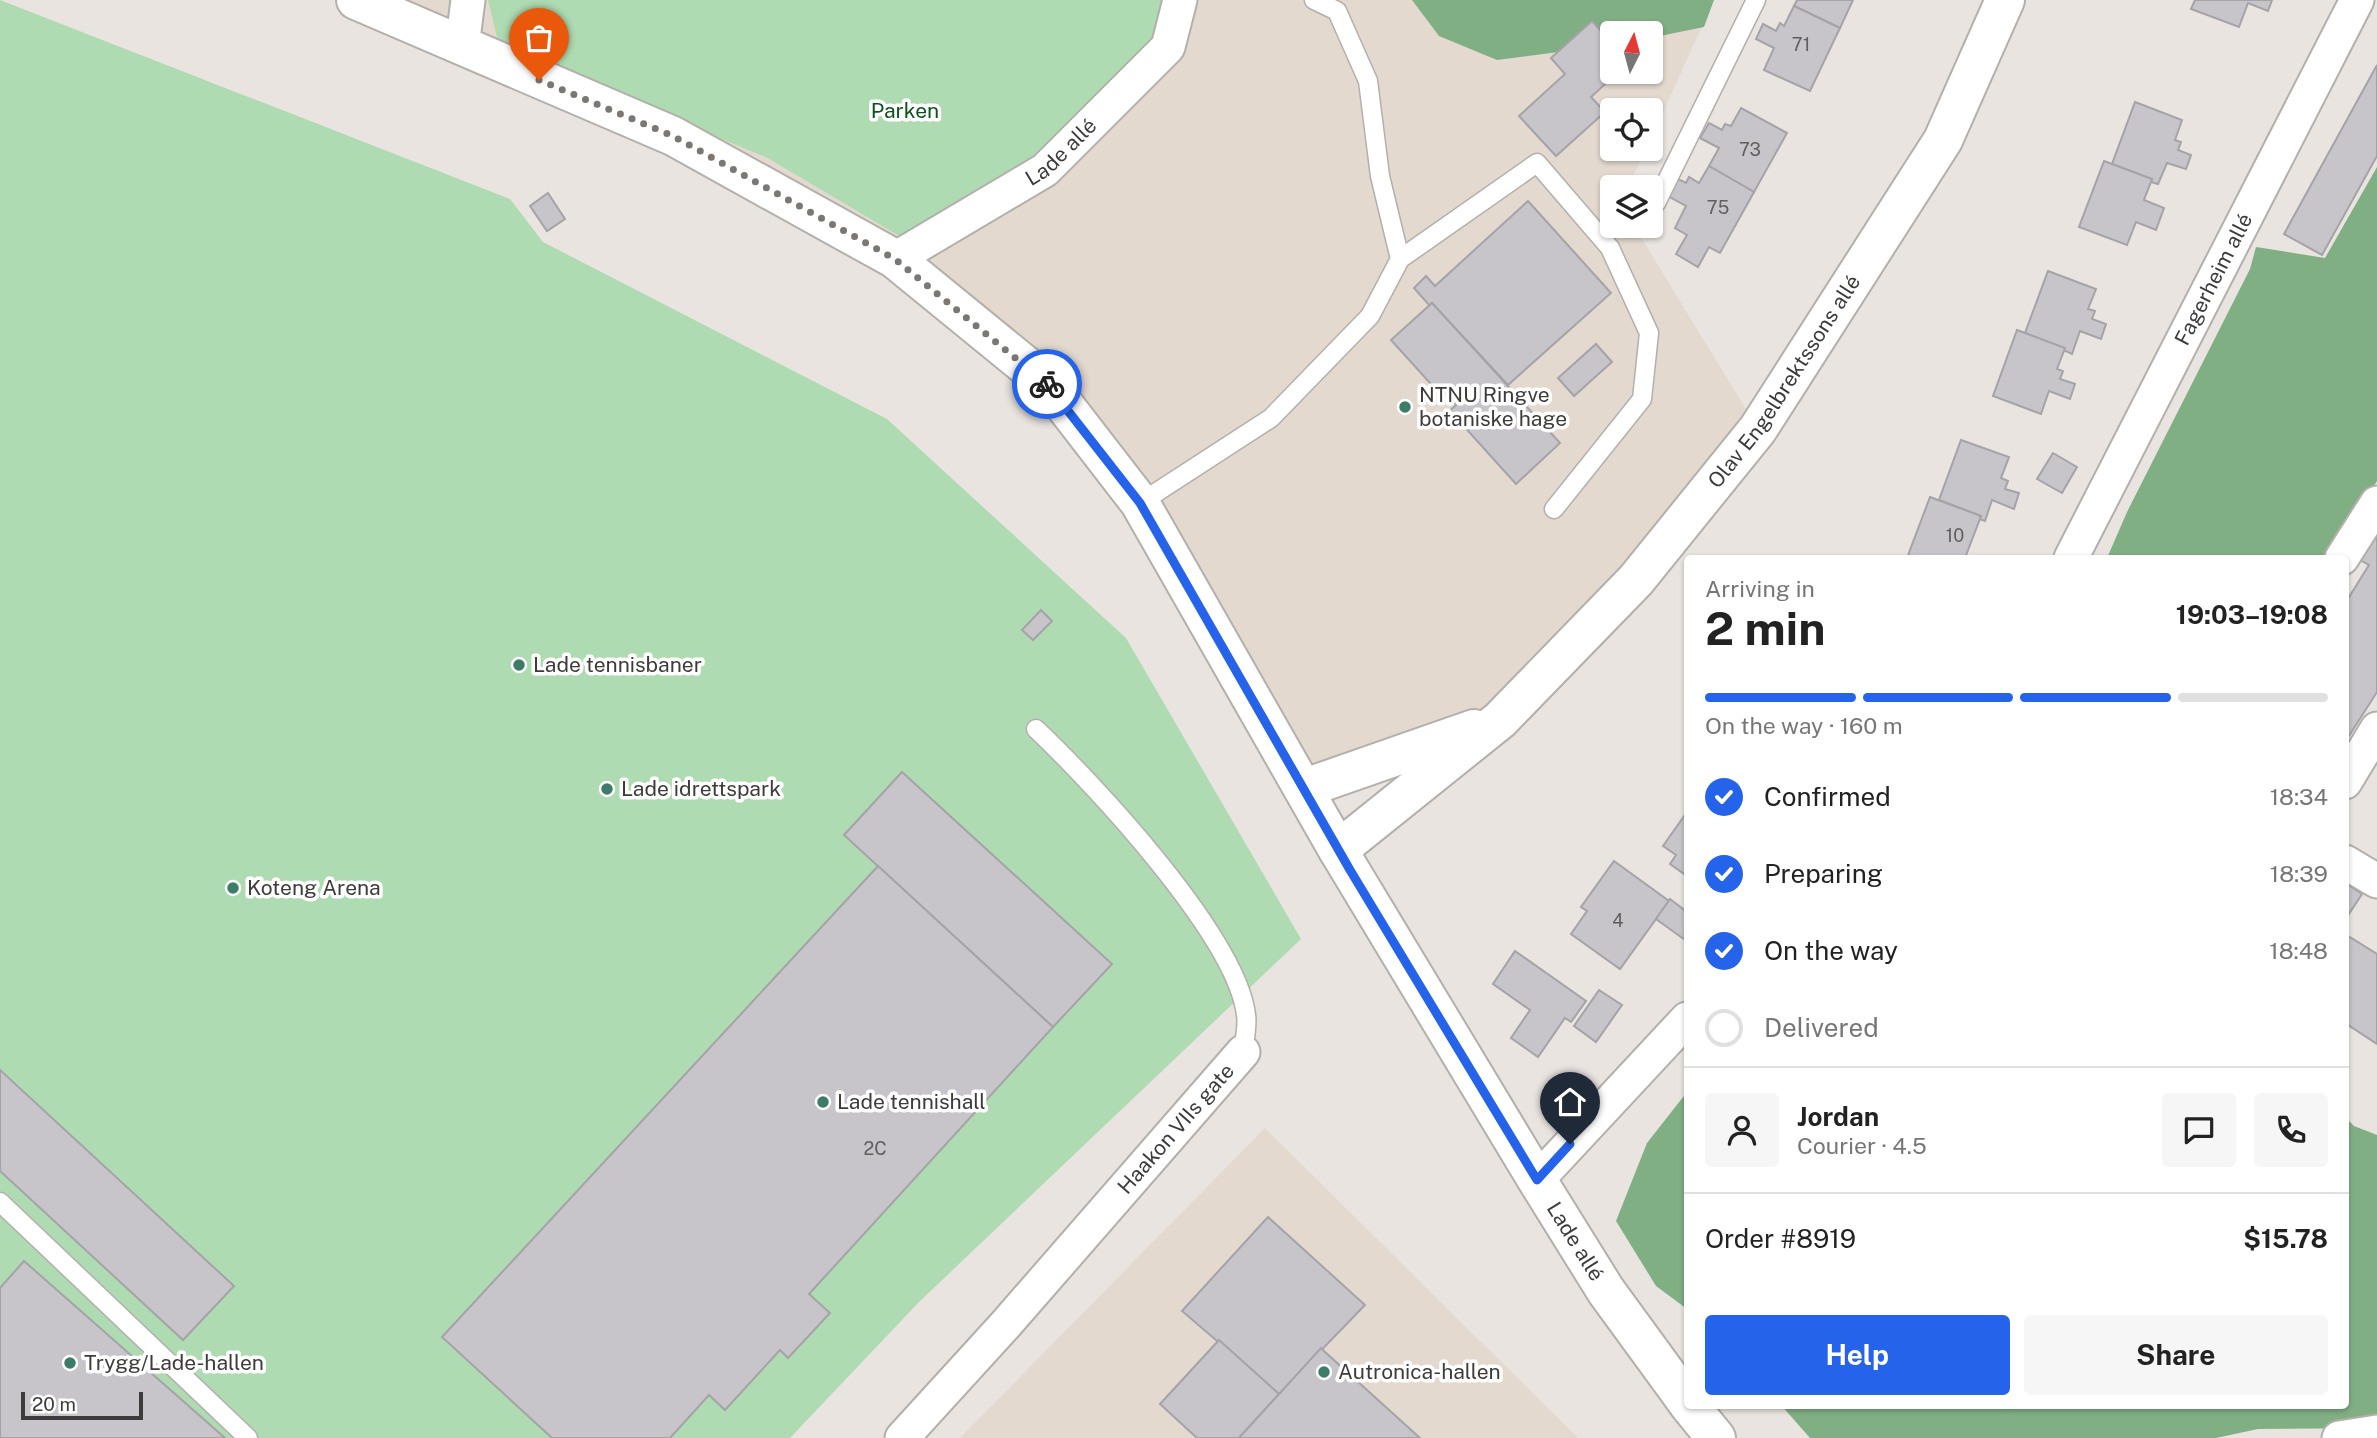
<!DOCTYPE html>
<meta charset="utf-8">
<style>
body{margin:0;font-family:"Public Sans",sans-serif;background:#f6f6f6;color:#222;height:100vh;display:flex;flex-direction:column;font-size:26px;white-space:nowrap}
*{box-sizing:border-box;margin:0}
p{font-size:23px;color:#767676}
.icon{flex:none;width:38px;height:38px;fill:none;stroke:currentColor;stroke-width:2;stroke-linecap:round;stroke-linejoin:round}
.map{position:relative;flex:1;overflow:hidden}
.side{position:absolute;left:1684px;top:555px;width:665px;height:854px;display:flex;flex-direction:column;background:#fff;border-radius:7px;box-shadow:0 2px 5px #0004}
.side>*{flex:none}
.needle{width:46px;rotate:6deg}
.controls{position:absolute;left:1600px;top:21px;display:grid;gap:14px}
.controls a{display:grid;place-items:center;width:63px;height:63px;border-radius:7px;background:#fff;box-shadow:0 2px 5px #0004;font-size:35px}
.scale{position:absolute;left:21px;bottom:18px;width:122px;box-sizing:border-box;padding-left:7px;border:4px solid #3e3c3a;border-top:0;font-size:19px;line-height:24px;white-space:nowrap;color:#3e3c3a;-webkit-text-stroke:5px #fff;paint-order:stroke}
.pin{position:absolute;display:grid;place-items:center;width:60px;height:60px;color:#fff;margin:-72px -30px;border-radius:50% 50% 50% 0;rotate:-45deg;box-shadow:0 0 7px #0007}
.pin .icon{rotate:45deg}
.courier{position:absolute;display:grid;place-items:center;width:70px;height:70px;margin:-35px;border:5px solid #2563eb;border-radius:50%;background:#fff;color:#222;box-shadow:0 2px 9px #0007}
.overview em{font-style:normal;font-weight:700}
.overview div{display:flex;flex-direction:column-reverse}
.overview{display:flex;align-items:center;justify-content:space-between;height:119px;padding:0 21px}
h1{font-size:46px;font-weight:700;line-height:52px}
.bar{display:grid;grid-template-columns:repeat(4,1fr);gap:10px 7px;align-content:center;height:84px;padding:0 21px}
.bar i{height:9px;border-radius:5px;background:#e0e0e0}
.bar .active{background:#2563eb}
.bar p{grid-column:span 4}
.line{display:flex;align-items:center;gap:18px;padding:0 21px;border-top:2px solid #e0e0e0}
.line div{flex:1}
.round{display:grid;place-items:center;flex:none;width:74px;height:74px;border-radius:7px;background:#f6f6f6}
ol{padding:0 21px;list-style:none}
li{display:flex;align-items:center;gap:21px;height:77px}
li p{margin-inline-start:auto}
li .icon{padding:7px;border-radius:50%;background:#2563eb;color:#fff;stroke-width:4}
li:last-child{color:#767676}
li i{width:38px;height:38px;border:4px solid #e0e0e0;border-radius:50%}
.action{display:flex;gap:14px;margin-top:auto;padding:14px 21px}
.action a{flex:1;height:80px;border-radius:7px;background:#2563eb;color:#fff;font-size:28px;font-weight:700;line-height:80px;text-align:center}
.action a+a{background:#f6f6f6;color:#222}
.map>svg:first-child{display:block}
.built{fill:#e3d9cf;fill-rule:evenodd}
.green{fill:#aedbb1}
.forest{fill:#81af84}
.building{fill:#c7c4ca;stroke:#a5a3a8;stroke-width:2}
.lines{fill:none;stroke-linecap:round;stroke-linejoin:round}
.service-casing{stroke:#b3afab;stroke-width:21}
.minor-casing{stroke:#b3afab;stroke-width:37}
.tertiary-casing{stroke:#b3afab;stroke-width:42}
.service{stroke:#fff;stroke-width:18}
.minor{stroke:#fff;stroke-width:33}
.tertiary{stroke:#fff;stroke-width:38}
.done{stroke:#7a7774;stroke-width:7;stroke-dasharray:0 12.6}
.route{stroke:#2563eb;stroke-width:9}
.poi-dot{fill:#3d7c69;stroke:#fff;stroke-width:2.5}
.labels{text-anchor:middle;stroke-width:7;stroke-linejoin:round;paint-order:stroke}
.number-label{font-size:18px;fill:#605e5e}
.park-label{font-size:21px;fill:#0c521c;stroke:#fff}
.street-label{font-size:21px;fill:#3e3c3a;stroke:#fff}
.poi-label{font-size:21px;fill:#3e3c3a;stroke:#fff;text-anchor:start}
</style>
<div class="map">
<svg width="2377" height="1438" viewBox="0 0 2377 1438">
<rect width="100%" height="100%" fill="#e9e4e0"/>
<g class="built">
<path d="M356,0H1714L1650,141V110H1612V149H1646L1628,187H1612V226H1634L1758,429L1500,720L1305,788L1140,503L895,259ZM1612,33H1650V72H1612Z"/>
<path d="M1265,1128L1578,1438H960Z"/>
</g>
<g class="green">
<path d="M0,0L510,199L543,242L887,419L1126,638L1301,939L919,1302L790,1438H0Z"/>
<path d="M488,0H1166L1157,41L1041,159L906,240L766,157L500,49Z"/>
</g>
<g class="forest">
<path d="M1412,0H1714L1704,27L1650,38V33H1612V45L1497,60L1439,36Z"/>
<path d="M2377,167V481L2330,558H2107L2127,512L2250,269L2256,247L2325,258Z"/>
<path d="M1687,1092V1309L1656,1286L1616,1221L1647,1143Z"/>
<path d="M2345,1117L2354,1126L2377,1135V1428L2258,1429L2216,1438H1810L1781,1405H2345Z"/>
</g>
<g class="building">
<path d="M1797,0H1853L1840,28L1794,6Z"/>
<path d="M2195,0H2272L2268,11L2248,3L2239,27L2191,9Z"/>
<path d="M1794,6L1840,28L1810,91L1764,70L1774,48L1756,39L1763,24L1776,31L1780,23L1784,26Z"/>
<path d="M1592,21L1612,43V72H1618L1591,97L1605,112L1556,156L1519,116L1565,74L1551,58Z"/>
<path d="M2377,65V156L2322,255L2284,234Z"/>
<path d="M2135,102L2182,120L2175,140L2181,142L2178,150L2191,155L2186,169L2167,163L2158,184L2151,182L2152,179L2112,164Z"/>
<path d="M1741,108L1787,133L1754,192L1709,166L1719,148L1700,138L1709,123L1722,130L1725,124L1731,126Z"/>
<path d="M2104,161L2152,179L2144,200L2164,208L2156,230L2136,222L2127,245L2079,227Z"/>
<path d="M1709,166L1754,192L1720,253L1709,247L1698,267L1676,254L1687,235L1675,228L1686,206L1668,196L1678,179L1686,183L1689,177L1699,183Z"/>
<path d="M548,193L565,219L547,231L530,206Z"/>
<path d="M1528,201L1611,293L1508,385L1432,303L1429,305L1414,288L1426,276L1435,286Z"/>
<path d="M2048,271L2096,289L2088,309L2095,311L2092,319L2106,324L2101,339L2080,331L2072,354L2025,333Z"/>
<path d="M1432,303L1560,443L1516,484L1461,423L1458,425L1447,413L1456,405L1443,391L1440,394L1391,340Z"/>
<path d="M2017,330L2065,348L2057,369L2063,371L2060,379L2075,384L2070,399L2049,391L2041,414L1993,396Z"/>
<path d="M1596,344L1612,362L1574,396L1558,378Z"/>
<path d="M1961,440L2009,457L2001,478L2008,481L2005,489L2019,493L2014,509L1992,500L1985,521L1979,519L1981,516L1939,500Z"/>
<path d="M2053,453L2077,467L2062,493L2037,479Z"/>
<path d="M1930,497L1981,516L1965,558H1907Z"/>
<path d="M2377,533V692L2345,742V594L2349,597L2369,565L2360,560Z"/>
<path d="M1041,610L1052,621L1033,640L1022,630Z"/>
<path d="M902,772L1112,964L1053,1027L844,835Z"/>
<path d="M1687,812V876L1670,864L1676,855L1663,846Z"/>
<path d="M1614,861L1669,901L1620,969L1571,934L1587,911L1581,907Z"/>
<path d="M878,866L1053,1027L809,1294L830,1313L788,1358L780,1350L725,1410L709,1395L670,1438H552L442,1337Z"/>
<path d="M2345,883L2362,894L2345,920Z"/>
<path d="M1670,899L1687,912L1685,940L1656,919Z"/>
<path d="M2345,934L2377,954V1044L2345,1023Z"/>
<path d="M1515,951L1586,1001L1571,1022L1565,1018L1538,1057L1511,1038L1530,1010L1493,984Z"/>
<path d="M1599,990L1622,1005L1596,1042L1574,1026Z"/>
<path d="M0,1070L234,1286L183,1340L0,1171Z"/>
<path d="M1268,1217L1365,1305L1279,1394L1182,1311Z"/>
<path d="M24,1261L225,1438H0V1288Z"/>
<path d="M1219,1340L1279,1394L1239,1438H1197L1160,1404Z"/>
<path d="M1321,1348L1324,1351L1420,1438H1239Z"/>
</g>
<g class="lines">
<g class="service-casing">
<g id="service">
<path d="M1656,203L1756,0"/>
<path d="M1400,259L1537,163L1610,248L1649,333L1642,399L1554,509"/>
<path d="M1140,503L1271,418L1370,316L1400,259L1380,176L1368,81L1337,11L1314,0"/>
<path d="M1036,729C1094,784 1237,937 1246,1015C1248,1026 1244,1041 1243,1052"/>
<path d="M0,1202L248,1438"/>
</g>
</g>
<g class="minor-casing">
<g id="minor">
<path d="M462,47L468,0"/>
<path id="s1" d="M895,259L1045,170L1168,47L1180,0"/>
<path id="s2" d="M2071,558L2357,0"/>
<path d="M2342,558L2377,503"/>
<path d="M2345,782L2377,729"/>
<path d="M2345,862L2377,881"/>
<path d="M1537,1180L1687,1019"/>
<path id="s3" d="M902,1438L1006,1324L1243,1052"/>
<path d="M2339,1438L2377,1432"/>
</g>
</g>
<g class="tertiary-casing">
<g id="tertiary">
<path id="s4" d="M356,0L673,136L895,259L1048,384L1140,503L1338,850L1537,1180L1606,1291L1687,1402"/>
<path d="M1305,788L1474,729"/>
<path id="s5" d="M1338,850L1500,720L1636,580L1758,429L1943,140L2005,0"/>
<path d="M1689,1405L1716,1438"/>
</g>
</g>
<use href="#service" class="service"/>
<use href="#minor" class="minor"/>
<use href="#tertiary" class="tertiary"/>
</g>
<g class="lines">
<path class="done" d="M539,80L673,136L895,259L1047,384"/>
<path class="route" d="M1047,384L1140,503L1350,870L1537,1180L1570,1144"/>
</g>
<g class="poi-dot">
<circle cx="1405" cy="407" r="7"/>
<circle cx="519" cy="665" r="7"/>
<circle cx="607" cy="789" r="7"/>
<circle cx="233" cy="888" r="7"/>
<circle cx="823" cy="1102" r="7"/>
<circle cx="70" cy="1363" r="7"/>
<circle cx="1324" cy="1372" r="7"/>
</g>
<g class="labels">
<g class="number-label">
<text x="1801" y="51">71</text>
<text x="1750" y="156">73</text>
<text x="1718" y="214">75</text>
<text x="1955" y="542">10</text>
<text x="1618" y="927">4</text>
<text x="875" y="1155">2C</text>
</g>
<g class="park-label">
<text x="905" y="118">Parken</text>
</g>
<g class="street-label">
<text dy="7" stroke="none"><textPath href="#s1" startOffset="198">Lade allé</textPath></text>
<text dy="7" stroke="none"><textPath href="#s2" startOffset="313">Fagerheim allé</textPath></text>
<text dy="7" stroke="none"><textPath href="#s5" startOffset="651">Olav Engelbrektssons allé</textPath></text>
<text dy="7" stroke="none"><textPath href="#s3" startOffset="413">Haakon VIIs gate</textPath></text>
<text dy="7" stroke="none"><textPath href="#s4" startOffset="1804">Lade allé</textPath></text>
</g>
<g class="poi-label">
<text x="1419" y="402">NTNU Ringve<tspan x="1419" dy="24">botaniske hage</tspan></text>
<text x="533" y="672">Lade tennisbaner</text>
<text x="621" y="796">Lade idrettspark</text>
<text x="247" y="895">Koteng Arena</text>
<text x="837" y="1109">Lade tennishall</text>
<text x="84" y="1370">Trygg/Lade-hallen</text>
<text x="1338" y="1379">Autronica-hallen</text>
</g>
</g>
</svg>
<div class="controls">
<a><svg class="needle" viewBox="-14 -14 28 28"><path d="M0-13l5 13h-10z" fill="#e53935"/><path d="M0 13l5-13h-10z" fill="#767676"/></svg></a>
<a><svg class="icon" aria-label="locate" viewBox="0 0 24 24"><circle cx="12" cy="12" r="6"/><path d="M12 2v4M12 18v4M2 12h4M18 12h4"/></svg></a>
<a><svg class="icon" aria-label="layers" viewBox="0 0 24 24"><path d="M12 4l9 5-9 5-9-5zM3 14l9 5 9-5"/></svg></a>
</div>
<div class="scale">20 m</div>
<div class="pin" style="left:539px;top:80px;background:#ea580c"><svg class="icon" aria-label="bag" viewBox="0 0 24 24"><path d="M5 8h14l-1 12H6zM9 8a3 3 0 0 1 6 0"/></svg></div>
<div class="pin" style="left:1570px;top:1144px;background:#1f2937"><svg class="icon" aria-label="home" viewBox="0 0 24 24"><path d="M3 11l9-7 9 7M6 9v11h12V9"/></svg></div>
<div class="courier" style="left:1047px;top:384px"><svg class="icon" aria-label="bike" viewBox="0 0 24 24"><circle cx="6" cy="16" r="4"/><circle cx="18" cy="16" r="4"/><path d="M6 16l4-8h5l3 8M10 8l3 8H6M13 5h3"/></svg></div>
<section class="side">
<div class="overview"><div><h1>2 min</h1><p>Arriving in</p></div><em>19:03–19:08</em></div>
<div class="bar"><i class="active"></i><i class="active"></i><i class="active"></i><i></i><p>On the way · 160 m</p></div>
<ol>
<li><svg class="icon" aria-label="check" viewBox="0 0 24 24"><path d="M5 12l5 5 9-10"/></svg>Confirmed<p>18:34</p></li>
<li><svg class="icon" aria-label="check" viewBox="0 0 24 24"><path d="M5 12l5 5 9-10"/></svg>Preparing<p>18:39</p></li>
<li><svg class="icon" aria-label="check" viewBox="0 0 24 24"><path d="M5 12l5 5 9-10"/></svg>On the way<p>18:48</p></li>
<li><i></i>Delivered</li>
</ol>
<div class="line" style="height:126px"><a class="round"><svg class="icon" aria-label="person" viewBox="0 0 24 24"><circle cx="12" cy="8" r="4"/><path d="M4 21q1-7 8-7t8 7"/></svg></a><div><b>Jordan</b><p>Courier · 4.5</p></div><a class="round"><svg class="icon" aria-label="chat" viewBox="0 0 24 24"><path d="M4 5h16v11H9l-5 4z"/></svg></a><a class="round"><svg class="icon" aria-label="phone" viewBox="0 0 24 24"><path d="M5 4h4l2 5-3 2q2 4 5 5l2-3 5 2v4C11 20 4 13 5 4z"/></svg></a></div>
<div class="line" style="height:91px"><div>Order #8919</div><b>$15.78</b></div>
<div class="action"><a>Help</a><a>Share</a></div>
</section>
</div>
